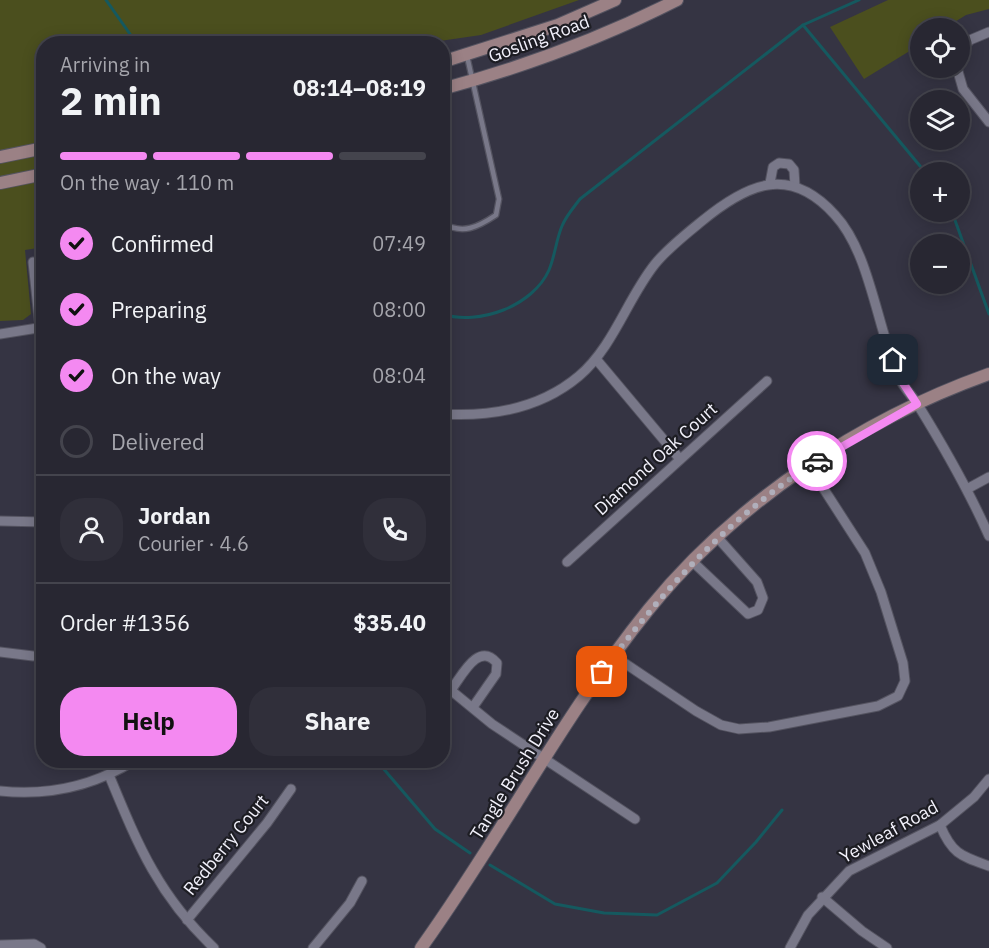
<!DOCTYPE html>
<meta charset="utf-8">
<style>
body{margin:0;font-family:"IBM Plex Sans",sans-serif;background:#302f3a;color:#f1f3f6;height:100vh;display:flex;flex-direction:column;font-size:22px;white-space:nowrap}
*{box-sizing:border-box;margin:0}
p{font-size:20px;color:#a5a5ac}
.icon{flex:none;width:33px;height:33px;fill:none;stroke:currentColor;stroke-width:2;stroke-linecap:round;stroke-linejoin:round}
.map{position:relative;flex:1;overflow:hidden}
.panel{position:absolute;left:36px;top:36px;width:414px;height:732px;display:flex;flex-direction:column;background:#282732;border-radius:24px;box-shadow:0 3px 15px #0003,0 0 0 2px #44444d}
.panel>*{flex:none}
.buttons{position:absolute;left:910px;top:18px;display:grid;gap:12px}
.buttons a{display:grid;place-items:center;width:60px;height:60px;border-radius:50%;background:#282732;box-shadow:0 3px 15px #0003,0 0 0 2px #44444d;font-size:30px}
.pin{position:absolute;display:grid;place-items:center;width:51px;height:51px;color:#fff;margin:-26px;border-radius:12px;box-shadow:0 3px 9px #0006}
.courier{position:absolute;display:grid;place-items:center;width:60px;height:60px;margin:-30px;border:4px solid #f489f1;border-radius:50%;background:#fff;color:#222;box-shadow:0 2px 8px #0007}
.summary em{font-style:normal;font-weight:800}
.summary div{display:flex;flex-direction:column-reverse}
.summary{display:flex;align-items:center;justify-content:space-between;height:102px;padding:0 24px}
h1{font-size:39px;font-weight:800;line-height:45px}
.bar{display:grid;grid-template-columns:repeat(4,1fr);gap:9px 6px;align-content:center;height:72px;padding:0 24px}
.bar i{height:8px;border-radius:4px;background:#44444d}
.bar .selected{background:#f489f1}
.bar p{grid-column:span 4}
.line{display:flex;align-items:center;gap:15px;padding:0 24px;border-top:2px solid #44444d}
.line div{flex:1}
.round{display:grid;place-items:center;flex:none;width:63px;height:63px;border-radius:24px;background:#302f3a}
ol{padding:0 24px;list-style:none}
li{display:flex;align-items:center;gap:18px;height:66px}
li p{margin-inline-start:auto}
li .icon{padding:6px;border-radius:50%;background:#f489f1;color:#111;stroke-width:4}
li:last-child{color:#a5a5ac}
li i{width:33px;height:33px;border:3px solid #44444d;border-radius:50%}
.cta{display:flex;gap:12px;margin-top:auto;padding:12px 24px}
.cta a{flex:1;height:69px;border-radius:24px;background:#f489f1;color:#111;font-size:24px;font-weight:800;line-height:69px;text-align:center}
.cta a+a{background:#302f3a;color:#f1f3f6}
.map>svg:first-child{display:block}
.green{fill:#4b4f1e}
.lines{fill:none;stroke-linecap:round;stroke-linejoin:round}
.stream{stroke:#15595f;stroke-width:3}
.lane-casing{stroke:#545360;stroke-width:7}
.street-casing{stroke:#545360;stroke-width:11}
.secondary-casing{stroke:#545360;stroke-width:14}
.lane{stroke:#797889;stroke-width:4.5}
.street{stroke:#797889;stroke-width:9}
.secondary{stroke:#9b8185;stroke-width:12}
.done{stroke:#b0afbb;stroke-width:6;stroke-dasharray:0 10.8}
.route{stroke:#f489f1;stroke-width:8}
.labels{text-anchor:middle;stroke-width:4.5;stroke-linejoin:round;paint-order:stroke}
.street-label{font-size:18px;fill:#f2f1fb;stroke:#1d1d23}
</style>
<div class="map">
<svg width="989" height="948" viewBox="0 0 989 948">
<rect width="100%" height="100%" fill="#353443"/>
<g class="green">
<path d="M0,0H579L481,35L426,43L44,44L43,259L38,248L25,250L31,314L23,320L0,321Z"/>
<path d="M888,0H989V9L966,15L945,28H921V44L864,79L830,27Z"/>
</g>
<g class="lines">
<g class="stream">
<path d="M106,0L137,44"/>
<path d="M803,25L925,172"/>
<path d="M952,212L989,314"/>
<path d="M442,314C479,326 533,306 549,270C555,256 556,240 562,226C566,216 574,207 580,199L803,25L859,0"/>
<path d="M376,760L435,829L470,853"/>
<path d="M490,865L555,904L604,913L657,915L717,883L756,842L782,810"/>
</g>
<g class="lane-casing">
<path id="lane" d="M442,223C463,235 478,227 496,215L499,199L467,56"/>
</g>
<g class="street-casing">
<g id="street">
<path d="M960,51L970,40L989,32"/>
<path d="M940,68L957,69"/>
<path d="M957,68L963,89L989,122"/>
<path d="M770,183L773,167L779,163L789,164L794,170L795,186"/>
<path d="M33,262L40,328"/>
<path d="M0,334L44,327"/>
<path d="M596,359L679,458"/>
<path d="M442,414C491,417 541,408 579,376C614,346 627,299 655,264C668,248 686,234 702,221C747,184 789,164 835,215C872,255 877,334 902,383C907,391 913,397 918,405C944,447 969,491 989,536"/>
<path d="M967,489L989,477"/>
<path d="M0,521L44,522"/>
<path d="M567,562L767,381"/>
<path d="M693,562L748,614L758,610L763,598L757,582L718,538"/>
<path d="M0,652L33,656"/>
<path d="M614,656L696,711L721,725L739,729L769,727L878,706L898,696L905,681L903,663L881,592L865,553L809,466"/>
<path d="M442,683L492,724L635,819"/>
<path d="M451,690C462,676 478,641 497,663L496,674L473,707"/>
<path d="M109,775C138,845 158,895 214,948"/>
<path d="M0,791C48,796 94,786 135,760"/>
<path d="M940,825C952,854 961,856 989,866"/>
<path d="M822,897L862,931L887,948"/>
<path d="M187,920L267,823L291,789"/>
<path d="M0,945L34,944L41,948"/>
<path d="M313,948L350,903L362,881"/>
<path d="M790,948L808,915L849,871L940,825L974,797L989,779"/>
</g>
</g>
<g class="secondary-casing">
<g id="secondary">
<path d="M442,62L558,25L615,0"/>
<path d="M442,89C524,67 602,38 677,0"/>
<path d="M0,157L44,148"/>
<path d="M0,183L44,174"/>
<path d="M421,948C501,837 563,715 649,609C736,502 860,420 989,374"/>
</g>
</g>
<use href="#lane" class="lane"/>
<use href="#street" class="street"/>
<use href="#secondary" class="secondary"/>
</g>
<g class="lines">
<path class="done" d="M602,672C665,588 729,517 817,461"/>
<path class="route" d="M817,461L917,404L903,383L893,360"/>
</g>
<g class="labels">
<g class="street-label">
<text transform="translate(539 39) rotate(-20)" y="6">Gosling Road</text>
<text transform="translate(656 459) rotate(-42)" y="6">Diamond Oak Court</text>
<text transform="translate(515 774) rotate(-58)" y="6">Tangle Brush Drive</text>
<text transform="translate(889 832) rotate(-29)" y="6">Yewleaf Road</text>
<text transform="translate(226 845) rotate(-51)" y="6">Redberry Court</text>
</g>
</g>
</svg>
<div class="buttons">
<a><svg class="icon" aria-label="locate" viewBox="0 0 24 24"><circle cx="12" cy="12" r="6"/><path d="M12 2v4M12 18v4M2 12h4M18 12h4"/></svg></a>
<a><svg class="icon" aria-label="layers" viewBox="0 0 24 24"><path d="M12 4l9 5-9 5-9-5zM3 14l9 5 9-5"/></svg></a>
<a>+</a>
<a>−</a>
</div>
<div class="pin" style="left:602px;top:672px;background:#ea580c"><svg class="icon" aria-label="bag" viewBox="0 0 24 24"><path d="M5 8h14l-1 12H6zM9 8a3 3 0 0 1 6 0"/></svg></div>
<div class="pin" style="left:893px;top:360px;background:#1f2937"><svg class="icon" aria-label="home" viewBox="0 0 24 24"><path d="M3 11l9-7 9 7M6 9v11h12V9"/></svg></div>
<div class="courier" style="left:817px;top:461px"><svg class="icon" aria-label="car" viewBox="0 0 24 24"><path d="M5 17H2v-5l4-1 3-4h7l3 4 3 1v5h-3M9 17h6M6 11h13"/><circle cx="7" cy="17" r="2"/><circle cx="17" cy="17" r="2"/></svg></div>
<section class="panel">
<div class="summary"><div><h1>2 min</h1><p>Arriving in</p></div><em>08:14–08:19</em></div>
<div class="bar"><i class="selected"></i><i class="selected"></i><i class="selected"></i><i></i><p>On the way · 110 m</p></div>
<ol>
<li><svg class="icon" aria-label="check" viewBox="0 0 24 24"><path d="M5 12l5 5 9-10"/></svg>Confirmed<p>07:49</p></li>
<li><svg class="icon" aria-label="check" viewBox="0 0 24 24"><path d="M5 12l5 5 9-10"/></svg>Preparing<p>08:00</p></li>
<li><svg class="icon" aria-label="check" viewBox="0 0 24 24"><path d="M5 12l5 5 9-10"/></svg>On the way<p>08:04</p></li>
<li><i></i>Delivered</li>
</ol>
<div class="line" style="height:108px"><a class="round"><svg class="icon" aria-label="person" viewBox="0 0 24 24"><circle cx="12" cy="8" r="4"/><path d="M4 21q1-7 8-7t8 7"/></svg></a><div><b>Jordan</b><p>Courier · 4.6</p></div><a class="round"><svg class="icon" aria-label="phone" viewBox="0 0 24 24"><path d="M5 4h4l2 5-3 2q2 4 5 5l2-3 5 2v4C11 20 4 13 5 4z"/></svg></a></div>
<div class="line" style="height:78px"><div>Order #1356</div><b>$35.40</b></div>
<div class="cta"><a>Help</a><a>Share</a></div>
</section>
</div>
